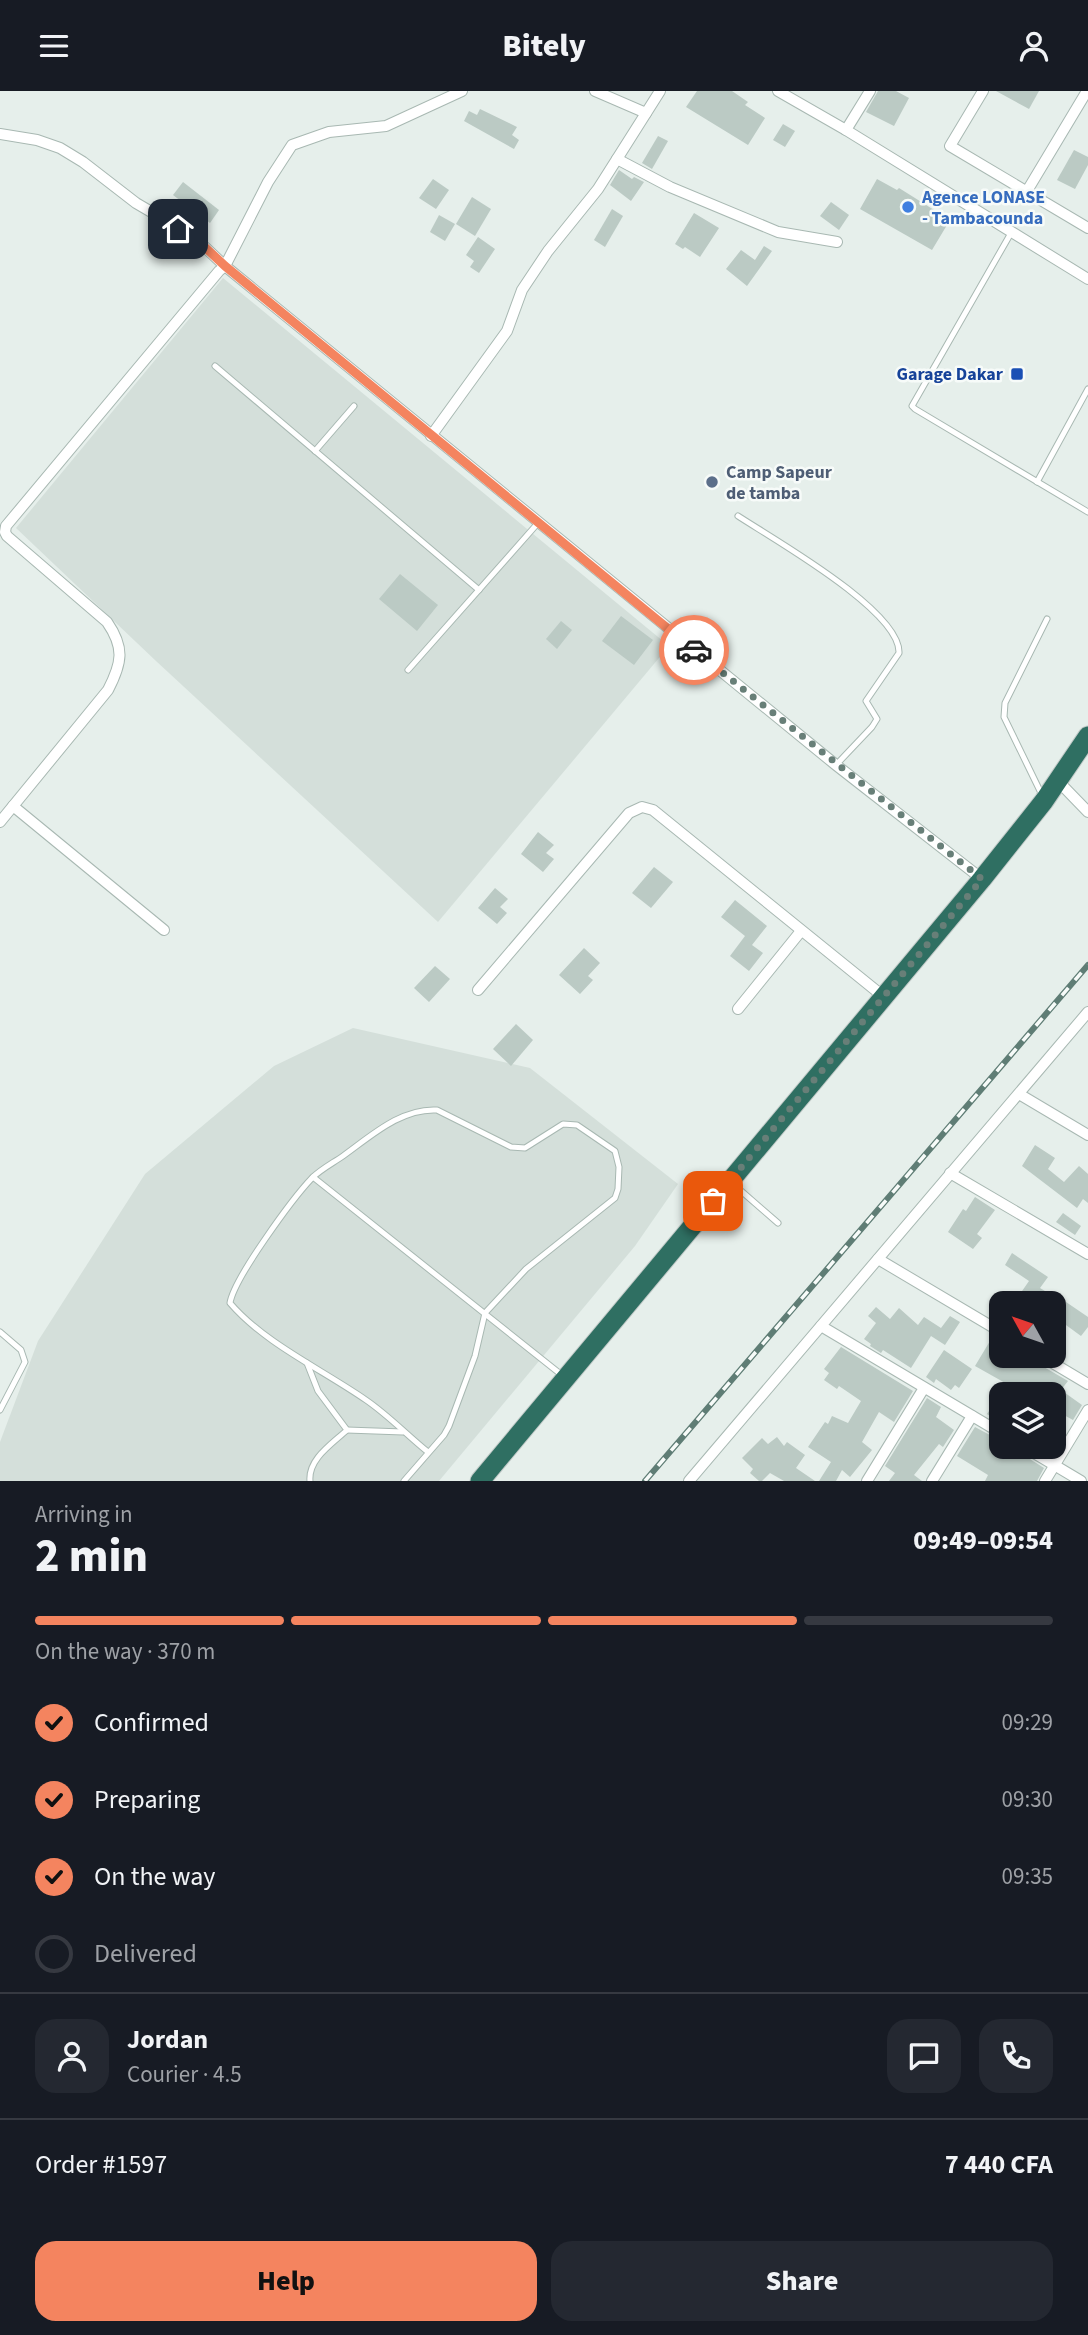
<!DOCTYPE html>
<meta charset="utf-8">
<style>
body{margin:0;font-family:"Source Sans 3",sans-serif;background:#242831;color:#f1f3f6;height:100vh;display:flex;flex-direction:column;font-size:26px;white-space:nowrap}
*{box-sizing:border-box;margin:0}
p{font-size:23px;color:#9ea1a6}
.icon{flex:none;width:38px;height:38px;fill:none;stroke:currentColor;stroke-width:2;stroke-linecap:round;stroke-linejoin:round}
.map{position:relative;height:1390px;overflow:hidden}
.panel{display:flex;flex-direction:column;background:#171b24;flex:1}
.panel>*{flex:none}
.needle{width:46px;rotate:310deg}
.fabs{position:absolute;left:989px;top:1200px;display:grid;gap:14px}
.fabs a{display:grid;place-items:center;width:77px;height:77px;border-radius:14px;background:#171b24;box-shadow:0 2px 5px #0004;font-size:35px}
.pin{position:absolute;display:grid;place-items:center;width:60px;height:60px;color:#fff;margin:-30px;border-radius:14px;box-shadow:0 4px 10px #0006}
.courier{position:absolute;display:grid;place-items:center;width:70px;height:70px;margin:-35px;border:5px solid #f4845f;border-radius:50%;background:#fff;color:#222;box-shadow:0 2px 9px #0007}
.summary em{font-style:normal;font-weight:800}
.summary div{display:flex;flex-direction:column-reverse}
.summary{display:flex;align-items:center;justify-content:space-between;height:119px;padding:0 35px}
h1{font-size:46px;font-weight:800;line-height:52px}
.bar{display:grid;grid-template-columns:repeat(4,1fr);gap:10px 7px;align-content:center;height:84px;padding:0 35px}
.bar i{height:9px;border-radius:5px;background:#363941}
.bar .active{background:#f4845f}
.bar p{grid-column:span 4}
.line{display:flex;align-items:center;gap:18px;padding:0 35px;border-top:2px solid #363941}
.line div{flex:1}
.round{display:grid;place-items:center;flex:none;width:74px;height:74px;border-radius:21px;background:#242831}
ol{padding:0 35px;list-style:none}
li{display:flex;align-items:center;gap:21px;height:77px}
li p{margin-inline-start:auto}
li .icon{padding:7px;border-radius:50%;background:#f4845f;color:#111;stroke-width:4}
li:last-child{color:#9ea1a6}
li i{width:38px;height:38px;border:4px solid #363941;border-radius:50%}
.button{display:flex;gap:14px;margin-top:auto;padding:14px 35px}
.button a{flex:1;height:80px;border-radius:21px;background:#f4845f;color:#111;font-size:28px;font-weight:800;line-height:80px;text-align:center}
.button a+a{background:#242831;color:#f1f3f6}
header{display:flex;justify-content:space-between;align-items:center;height:91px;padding:0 35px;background:#171b24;font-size:32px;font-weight:800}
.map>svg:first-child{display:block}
.built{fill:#d4dfda}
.building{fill:#bbcac4}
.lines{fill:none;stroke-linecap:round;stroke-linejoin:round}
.lane-casing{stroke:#a8b8b2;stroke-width:7}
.street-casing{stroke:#a8b8b2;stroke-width:12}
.highway-casing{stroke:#c2cac8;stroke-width:21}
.lane{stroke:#fff;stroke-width:5}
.street{stroke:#fff;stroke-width:10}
.highway{stroke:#2f6f62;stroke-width:19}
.rail-casing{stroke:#5f7d75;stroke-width:6}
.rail{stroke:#f7fbf9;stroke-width:3.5;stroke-dasharray:10;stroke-linecap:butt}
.done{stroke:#687f78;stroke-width:7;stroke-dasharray:0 12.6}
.route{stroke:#f4845f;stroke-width:9}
.shop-dot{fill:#3f7fe0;stroke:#f7fbf9;stroke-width:2.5}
.transit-dot{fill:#1a4fb4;stroke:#f7fbf9;stroke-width:2.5}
.service-dot{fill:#5c6f8a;stroke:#f7fbf9;stroke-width:2.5}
.labels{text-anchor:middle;stroke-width:5;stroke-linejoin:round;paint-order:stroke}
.shop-label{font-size:18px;font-weight:bold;fill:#366cbe;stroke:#f7fbf9;text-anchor:start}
.transit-label{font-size:18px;font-weight:bold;fill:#164399;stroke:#f7fbf9;text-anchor:end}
.service-label{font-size:18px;font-weight:bold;fill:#4e5e75;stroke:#f7fbf9;text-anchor:start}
</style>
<header><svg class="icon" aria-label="menu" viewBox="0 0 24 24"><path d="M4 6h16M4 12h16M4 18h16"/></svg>Bitely<svg class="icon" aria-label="person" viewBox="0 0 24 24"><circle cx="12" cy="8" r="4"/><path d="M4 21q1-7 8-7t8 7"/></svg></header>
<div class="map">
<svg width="1088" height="1390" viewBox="0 0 1088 1390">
<rect width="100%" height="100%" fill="#e6efeb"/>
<g class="built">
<path d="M223,187L669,555L438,831L156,570L16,437Z"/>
<path d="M353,937L530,977L678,1093L635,1155L439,1390H0V1351L38,1250L145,1083L274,975Z"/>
</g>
<g class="building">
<path d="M697,0H732L748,11L745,14L765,27L748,54L686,16Z"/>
<path d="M878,0H896L909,7L894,35L866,21Z"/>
<path d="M996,0H1039L1029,18Z"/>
<path d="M480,18L517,36L512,44L519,49L514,58L464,30L469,20L477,24Z"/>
<path d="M783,33L795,40L785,56L773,49Z"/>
<path d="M658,45L668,50L652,78L642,72Z"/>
<path d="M1074,59L1088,66V74L1075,98L1057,89Z"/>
<path d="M619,79L632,88L634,86L644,91L631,110L610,94Z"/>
<path d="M433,88L449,99L436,118L419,107Z"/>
<path d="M877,88L897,99L899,97L950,129L932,159L860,118Z"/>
<path d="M183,91L219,119L210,132L173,104Z"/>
<path d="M472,106L491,118L475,145L456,133Z"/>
<path d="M831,111L849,124L839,139L820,125Z"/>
<path d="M612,118L623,125L605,156L594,149Z"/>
<path d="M694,122L719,137L700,166L685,156L683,158L675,153Z"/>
<path d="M439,124L455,133L445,150L430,141Z"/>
<path d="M478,146L495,158L479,182L470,176L474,170L466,164Z"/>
<path d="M764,155L772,160L747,195L726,178L741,159L755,169Z"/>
<path d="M400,483L438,514L417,540L379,508Z"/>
<path d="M621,525L653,549L634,574L602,550Z"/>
<path d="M561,530L572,539L557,558L546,548Z"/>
<path d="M538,741L554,754L546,762L554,768L543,781L521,763Z"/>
<path d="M654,776L673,791L651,817L632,802Z"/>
<path d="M495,797L508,808L500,816L507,822L497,833L478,817Z"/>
<path d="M735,809L767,835L752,854L763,862L749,880L730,865L745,845L721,826Z"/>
<path d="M584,857L600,872L588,885L593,889L580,903L559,884Z"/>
<path d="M435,875L450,888L429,911L414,897Z"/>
<path d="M516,933L533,949L511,975L493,958Z"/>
<path d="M1035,1054L1055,1067L1048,1078L1064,1091L1079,1075L1088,1083V1112L1083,1108L1077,1117L1022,1075Z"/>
<path d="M975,1106L995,1119L977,1143L982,1147L973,1158L948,1141L963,1118L966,1120Z"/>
<path d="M1063,1122L1081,1135L1075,1144L1056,1131Z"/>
<path d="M1012,1162L1048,1186L1040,1197L1050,1203L1044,1213H1013L1029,1190L1005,1174Z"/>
<path d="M1066,1211L1088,1226V1236L1081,1245L1055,1226Z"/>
<path d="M876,1216L890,1228L899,1217L918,1234L924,1226L941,1237L950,1225L960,1231L945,1254L931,1245L911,1277L883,1259L881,1262L870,1255L871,1253L864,1248L876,1232L868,1225Z"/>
<path d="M993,1245L1001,1249V1265H1032L1037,1272L1068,1290L1061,1299L1082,1314L1073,1329L1062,1323L1054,1336V1304H1001V1333L987,1323L1007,1293L975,1275Z"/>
<path d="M841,1256L913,1300L894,1331L879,1321L862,1351L872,1359L850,1386L842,1379L836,1390H819L831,1371L808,1356L825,1331L828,1333L832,1325L848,1332L861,1310L839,1295L837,1298L824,1289L829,1282L824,1278Z"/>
<path d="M944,1259L972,1278L959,1297L955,1294L951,1299L936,1288L934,1292L926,1286Z"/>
<path d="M927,1307L941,1316L936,1326L954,1339L943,1356L939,1353L914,1384L922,1390H889L895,1382L885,1375Z"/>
<path d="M975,1336L1001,1350V1356H1011L1044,1377L1037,1390H985L988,1384L957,1365Z"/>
<path d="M777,1346L784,1355L787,1351L805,1364L796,1377L815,1390H784L770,1382L762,1390H759L750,1382L753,1378L742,1367L762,1347L768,1353Z"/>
</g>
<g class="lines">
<g class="lane-casing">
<g id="lane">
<path d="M1011,142L912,315L915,318L1088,421"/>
<path d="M215,275L479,499"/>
<path d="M315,360L354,315"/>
<path d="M1037,391L1088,298"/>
<path d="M738,425C773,448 901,520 899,562L866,610L877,628L872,636L836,674"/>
<path d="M408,579L538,432"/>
<path d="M1042,704L1004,626L1005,612L1047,528"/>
<path d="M313,1086L563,1285"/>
<path d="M732,1092L778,1132"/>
<path d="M0,1241L21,1259L25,1271L0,1319"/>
<path d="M307,1272L318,1300L347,1339C332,1353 308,1368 310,1390"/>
<path d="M347,1339L403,1341"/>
<path d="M404,1390L444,1344L449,1335L475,1265L485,1222L526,1178L615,1107L618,1098L619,1076L615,1060L577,1034L563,1033L525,1057L511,1056L437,1019C401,1017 371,1045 343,1065C333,1072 321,1078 312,1087C293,1107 234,1187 230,1212C264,1252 323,1279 366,1309C388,1324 407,1344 428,1361"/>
</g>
</g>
<g class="street-casing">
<g id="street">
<path d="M595,0L646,22"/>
<path d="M778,0L846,39L1088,188"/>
<path d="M983,0L950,55L1088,137"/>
<path d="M846,39L870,0"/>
<path d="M0,43L37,49L60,57L83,71L136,112L194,146L225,175L268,91L292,54L329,41L386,35L462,0"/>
<path d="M617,68L670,96L778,141L837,151"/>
<path d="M1027,100L1087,0"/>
<path d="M431,345L507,240L522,199L548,160L598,98L660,0"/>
<path d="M1058,690L1088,721"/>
<path d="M13,715L164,839"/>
<path d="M0,731L108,599C122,572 125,557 107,531L7,445L5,441L6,435L219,180L225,175L836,674L982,788"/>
<path d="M478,899L629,722L642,716L653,719L884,906"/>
<path d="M738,918L801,840"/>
<path d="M1019,1003L1088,1044"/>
<path d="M950,1082L1088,1163"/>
<path d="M878,1168L1001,1241"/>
<path d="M821,1235L1001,1342"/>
<path d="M1041,1265L1088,1293"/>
<path d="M1024,1356L1081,1390"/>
<path d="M689,1390L1088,921"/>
<path d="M867,1390L924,1297"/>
<path d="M932,1390L972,1325"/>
<path d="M1045,1390L1088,1319"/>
</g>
</g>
<g class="highway-casing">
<path id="highway" d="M480,1390L982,788L1044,710L1088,645"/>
</g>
<use href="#lane" class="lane"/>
<use href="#street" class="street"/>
<use href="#highway" class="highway"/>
<g class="rail-casing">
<path id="rail" d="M645,1390L1088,874"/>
</g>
<use href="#rail" class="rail"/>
</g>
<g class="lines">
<path class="done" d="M694,559L982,788L713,1110"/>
<path class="route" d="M178,138L194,146L225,175L694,559"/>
</g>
<circle class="shop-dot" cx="908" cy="116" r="7"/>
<rect class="transit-dot" x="1010" y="276" width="14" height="14" rx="3.5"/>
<circle class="service-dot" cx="712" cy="391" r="7"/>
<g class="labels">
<g class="shop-label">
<text x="922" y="112">Agence LONASE<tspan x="922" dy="21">- Tambacounda</tspan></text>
</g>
<g class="transit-label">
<text x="1003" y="289">Garage Dakar</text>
</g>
<g class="service-label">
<text x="726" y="387">Camp Sapeur<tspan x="726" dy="21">de tamba</tspan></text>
</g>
</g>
</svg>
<div class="fabs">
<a><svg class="needle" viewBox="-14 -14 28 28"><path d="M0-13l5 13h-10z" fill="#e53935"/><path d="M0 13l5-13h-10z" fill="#9ea1a6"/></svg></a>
<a><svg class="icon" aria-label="layers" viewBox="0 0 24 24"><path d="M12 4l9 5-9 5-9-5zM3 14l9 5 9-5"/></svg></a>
</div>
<div class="pin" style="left:713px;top:1110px;background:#ea580c"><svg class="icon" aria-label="bag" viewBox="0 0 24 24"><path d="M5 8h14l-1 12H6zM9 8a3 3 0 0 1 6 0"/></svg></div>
<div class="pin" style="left:178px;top:138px;background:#1f2937"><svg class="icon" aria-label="home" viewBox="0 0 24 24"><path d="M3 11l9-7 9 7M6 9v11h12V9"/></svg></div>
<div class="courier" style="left:694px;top:559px"><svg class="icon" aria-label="car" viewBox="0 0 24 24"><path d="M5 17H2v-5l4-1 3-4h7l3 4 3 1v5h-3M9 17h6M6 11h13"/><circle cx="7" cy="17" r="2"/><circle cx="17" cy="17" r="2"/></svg></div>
</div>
<section class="panel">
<div class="summary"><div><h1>2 min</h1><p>Arriving in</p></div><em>09:49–09:54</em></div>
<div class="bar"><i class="active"></i><i class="active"></i><i class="active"></i><i></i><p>On the way · 370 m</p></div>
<ol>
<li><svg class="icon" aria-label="check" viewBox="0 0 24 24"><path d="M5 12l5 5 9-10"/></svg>Confirmed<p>09:29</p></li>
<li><svg class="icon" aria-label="check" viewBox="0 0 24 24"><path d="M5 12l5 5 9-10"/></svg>Preparing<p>09:30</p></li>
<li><svg class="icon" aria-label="check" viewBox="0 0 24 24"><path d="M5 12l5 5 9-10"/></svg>On the way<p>09:35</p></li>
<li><i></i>Delivered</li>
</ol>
<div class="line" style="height:126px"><a class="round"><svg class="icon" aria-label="person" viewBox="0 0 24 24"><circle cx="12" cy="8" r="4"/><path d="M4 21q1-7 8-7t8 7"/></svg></a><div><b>Jordan</b><p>Courier · 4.5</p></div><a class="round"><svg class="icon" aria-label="chat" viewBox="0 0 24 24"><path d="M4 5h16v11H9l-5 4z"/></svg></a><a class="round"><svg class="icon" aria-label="phone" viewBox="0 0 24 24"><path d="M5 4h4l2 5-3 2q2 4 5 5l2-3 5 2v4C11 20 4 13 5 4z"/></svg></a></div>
<div class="line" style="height:91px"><div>Order #1597</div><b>7 440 CFA</b></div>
<div class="button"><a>Help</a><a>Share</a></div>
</section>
